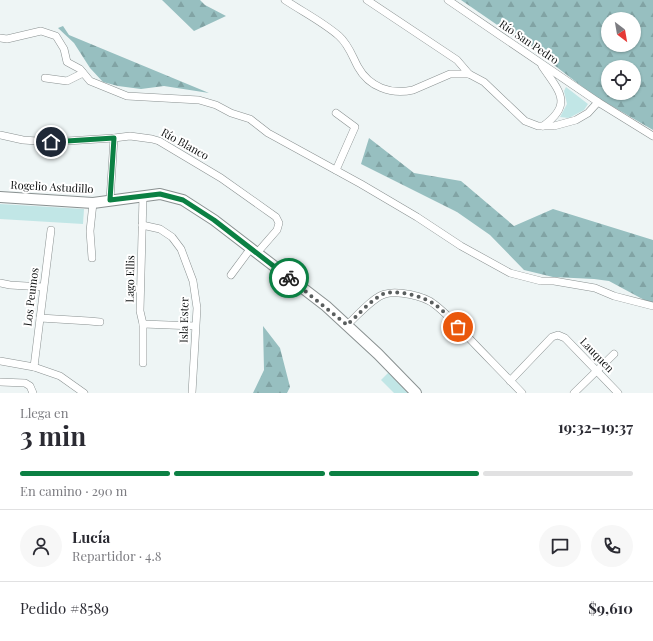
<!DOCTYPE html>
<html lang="es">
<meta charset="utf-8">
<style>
body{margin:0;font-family:"Playfair Display",serif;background:#f7f7f7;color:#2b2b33;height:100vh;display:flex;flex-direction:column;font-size:15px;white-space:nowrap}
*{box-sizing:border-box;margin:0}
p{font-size:13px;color:#7c7c81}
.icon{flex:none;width:22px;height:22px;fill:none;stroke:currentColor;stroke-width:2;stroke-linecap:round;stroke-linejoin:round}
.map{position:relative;height:393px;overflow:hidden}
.drawer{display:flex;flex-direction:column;background:#fff;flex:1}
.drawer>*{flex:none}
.needle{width:26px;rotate:149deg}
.controls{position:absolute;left:601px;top:12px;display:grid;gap:8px}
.controls a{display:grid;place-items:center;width:40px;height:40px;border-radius:50%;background:#fff;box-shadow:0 1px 3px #0004;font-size:20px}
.pin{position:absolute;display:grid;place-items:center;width:34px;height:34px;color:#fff;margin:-17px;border:2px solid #fff;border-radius:50%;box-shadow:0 1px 4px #0007}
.courier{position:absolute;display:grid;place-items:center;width:40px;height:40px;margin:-20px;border:3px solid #0b8043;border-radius:50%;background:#fff;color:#222;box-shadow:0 1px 5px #0007}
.head em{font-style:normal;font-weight:700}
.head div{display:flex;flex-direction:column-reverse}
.head{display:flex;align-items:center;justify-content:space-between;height:68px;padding:0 20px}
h1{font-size:26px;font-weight:700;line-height:30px}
.bar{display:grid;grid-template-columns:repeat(4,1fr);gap:6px 4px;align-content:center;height:48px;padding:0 20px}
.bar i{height:5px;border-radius:3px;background:#e1e1e2}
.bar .selected{background:#0b8043}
.bar p{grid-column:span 4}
.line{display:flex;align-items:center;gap:10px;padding:0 20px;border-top:1px solid #e1e1e2}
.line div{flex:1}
.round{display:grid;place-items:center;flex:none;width:42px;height:42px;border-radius:21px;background:#f7f7f7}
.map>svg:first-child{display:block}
.green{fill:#c1e6e6}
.forest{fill:url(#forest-firs);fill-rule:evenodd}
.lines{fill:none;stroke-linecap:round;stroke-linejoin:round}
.street-casing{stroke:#8a9191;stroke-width:8}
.secondary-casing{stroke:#8a9191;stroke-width:12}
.street{stroke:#fff;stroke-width:7}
.secondary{stroke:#fff;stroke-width:10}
.done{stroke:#5a5e5e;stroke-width:4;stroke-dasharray:0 7.2}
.route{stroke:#0b8043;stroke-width:5}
.labels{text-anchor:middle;stroke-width:4;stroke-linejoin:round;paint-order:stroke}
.street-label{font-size:11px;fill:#0b0d0d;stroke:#fff}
</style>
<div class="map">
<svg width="653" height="393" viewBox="0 0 653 393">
<defs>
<pattern id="forest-firs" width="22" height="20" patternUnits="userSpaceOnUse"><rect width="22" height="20" fill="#97bfc0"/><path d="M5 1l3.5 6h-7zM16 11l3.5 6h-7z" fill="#81a3a4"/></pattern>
</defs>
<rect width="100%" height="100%" fill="#eef5f5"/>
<g class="green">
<path d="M566,87L588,104L584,110L569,118L560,117L567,104L564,91Z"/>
<path d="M0,204L84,209L83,224L0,219Z"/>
<path d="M390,371L413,393H394L381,380Z"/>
</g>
<g class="forest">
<path d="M162,0H200L205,5L226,16L194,31Z"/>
<path d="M461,0H653V130L593,95L541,55ZM608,19H634V45H608ZM608,67H634V93H608Z"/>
<path d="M63,26L69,35L209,93L164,86L141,89L118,86L103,82L90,68L74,43L58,28Z"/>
<path d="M369,138L414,173L461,181L514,226L553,209L653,240V303L648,302L609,281L594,279L553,277L524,270L490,235L457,212L361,164Z"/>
<path d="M263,326L280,348L290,387L287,393H253L264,370Z"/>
</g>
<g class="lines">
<g class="street-casing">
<g id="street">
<path d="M285,0C303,12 323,22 339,36C349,45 352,56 358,67C369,87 391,95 413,90L450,74H469L484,82L525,121L538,126H554L576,120L588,113L598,102"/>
<path d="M367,0L457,60L469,74"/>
<path d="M448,0L598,102L653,136"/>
<path d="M0,38L7,39L41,31L56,36L64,49L67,62L80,69L90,81L127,96L199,100L216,105L231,113L250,119L268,133L361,184L417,217L461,246L510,273L541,281H554L595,288L614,296L653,306"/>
<path d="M542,66C559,91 574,104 543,126"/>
<path d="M45,78L67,81L83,73"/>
<path d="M0,135L23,140L51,142L114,138L130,136L152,139L159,141L221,178L276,217L279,223L277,230L257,253"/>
<path d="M336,170L355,127L336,113"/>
<path d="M143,196L140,311L143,324V363"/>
<path d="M110,200L114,138"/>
<path d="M142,225L160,229L172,237L181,249L193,281L197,308L192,393"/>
<path d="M92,258L90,231L93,203"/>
<path d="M231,275L251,248"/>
<path d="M0,283L10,285L43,287"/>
<path d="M40,318L89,321L100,322"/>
<path d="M143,324L195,326"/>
<path d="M347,325C357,316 373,297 385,294C397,290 424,296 434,304C446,313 457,325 467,336C485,355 504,374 522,393"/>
<path d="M0,361L34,367L60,376L84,393"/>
<path d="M34,367L51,230"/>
<path d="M510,381L552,337L558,335L565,338L618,393"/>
<path d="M0,382L25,383L30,386L33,393"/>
<path d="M574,393L614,354"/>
</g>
</g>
<g class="secondary-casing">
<path id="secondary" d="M0,197L93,203L160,194L183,200L214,220L326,306L378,354L416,393"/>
</g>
<use href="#street" class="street"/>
<use href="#secondary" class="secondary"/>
</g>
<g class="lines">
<path class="done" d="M289,278L347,325C357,316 371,300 383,294C395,289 423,296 434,304C443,310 451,319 458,327"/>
<path class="route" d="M51,142L114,138L110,200L160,194L183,200L214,220L289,278"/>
</g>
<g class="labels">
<g class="street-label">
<text transform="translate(529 42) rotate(34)" y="4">Río San Pedro</text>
<text transform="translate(185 144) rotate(29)" y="4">Río Blanco</text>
<text transform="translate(52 187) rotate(3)" y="4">Rogelio Astudillo</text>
<text transform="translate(130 279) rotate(-89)" y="4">Lago Ellis</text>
<text transform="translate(31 297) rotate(-83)" y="4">Los Peumos</text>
<text transform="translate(184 320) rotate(-89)" y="4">Isla Ester</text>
<text transform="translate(597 355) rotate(46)" y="4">Lauquen</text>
</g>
</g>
</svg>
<div class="controls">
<a><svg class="needle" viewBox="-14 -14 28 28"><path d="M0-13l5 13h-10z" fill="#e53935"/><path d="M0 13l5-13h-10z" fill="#7c7c81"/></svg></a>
<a><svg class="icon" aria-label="locate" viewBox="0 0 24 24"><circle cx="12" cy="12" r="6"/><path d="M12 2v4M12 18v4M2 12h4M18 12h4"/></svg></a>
</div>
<div class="pin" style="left:458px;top:327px;background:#ea580c"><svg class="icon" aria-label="bag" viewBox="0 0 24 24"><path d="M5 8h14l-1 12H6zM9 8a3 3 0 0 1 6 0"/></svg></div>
<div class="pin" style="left:51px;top:142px;background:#1f2937"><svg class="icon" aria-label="home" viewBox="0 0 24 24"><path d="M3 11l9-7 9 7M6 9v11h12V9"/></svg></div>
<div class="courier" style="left:289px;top:278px"><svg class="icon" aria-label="bike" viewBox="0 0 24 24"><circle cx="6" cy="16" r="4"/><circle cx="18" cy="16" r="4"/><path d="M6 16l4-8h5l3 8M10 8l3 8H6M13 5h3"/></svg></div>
</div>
<section class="drawer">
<div class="head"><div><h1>3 min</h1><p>Llega en</p></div><em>19:32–19:37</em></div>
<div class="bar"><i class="selected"></i><i class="selected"></i><i class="selected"></i><i></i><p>En camino · 290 m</p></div>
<div class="line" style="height:72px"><a class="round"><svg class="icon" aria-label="person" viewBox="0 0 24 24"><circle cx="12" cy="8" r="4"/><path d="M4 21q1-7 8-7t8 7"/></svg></a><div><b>Lucía</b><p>Repartidor · 4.8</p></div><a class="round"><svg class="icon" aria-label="chat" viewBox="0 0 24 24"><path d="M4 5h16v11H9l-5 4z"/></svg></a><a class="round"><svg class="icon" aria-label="phone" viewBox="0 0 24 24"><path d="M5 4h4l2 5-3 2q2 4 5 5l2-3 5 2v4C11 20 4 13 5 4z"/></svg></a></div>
<div class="line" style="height:52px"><div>Pedido #8589</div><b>$9,610</b></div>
</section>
